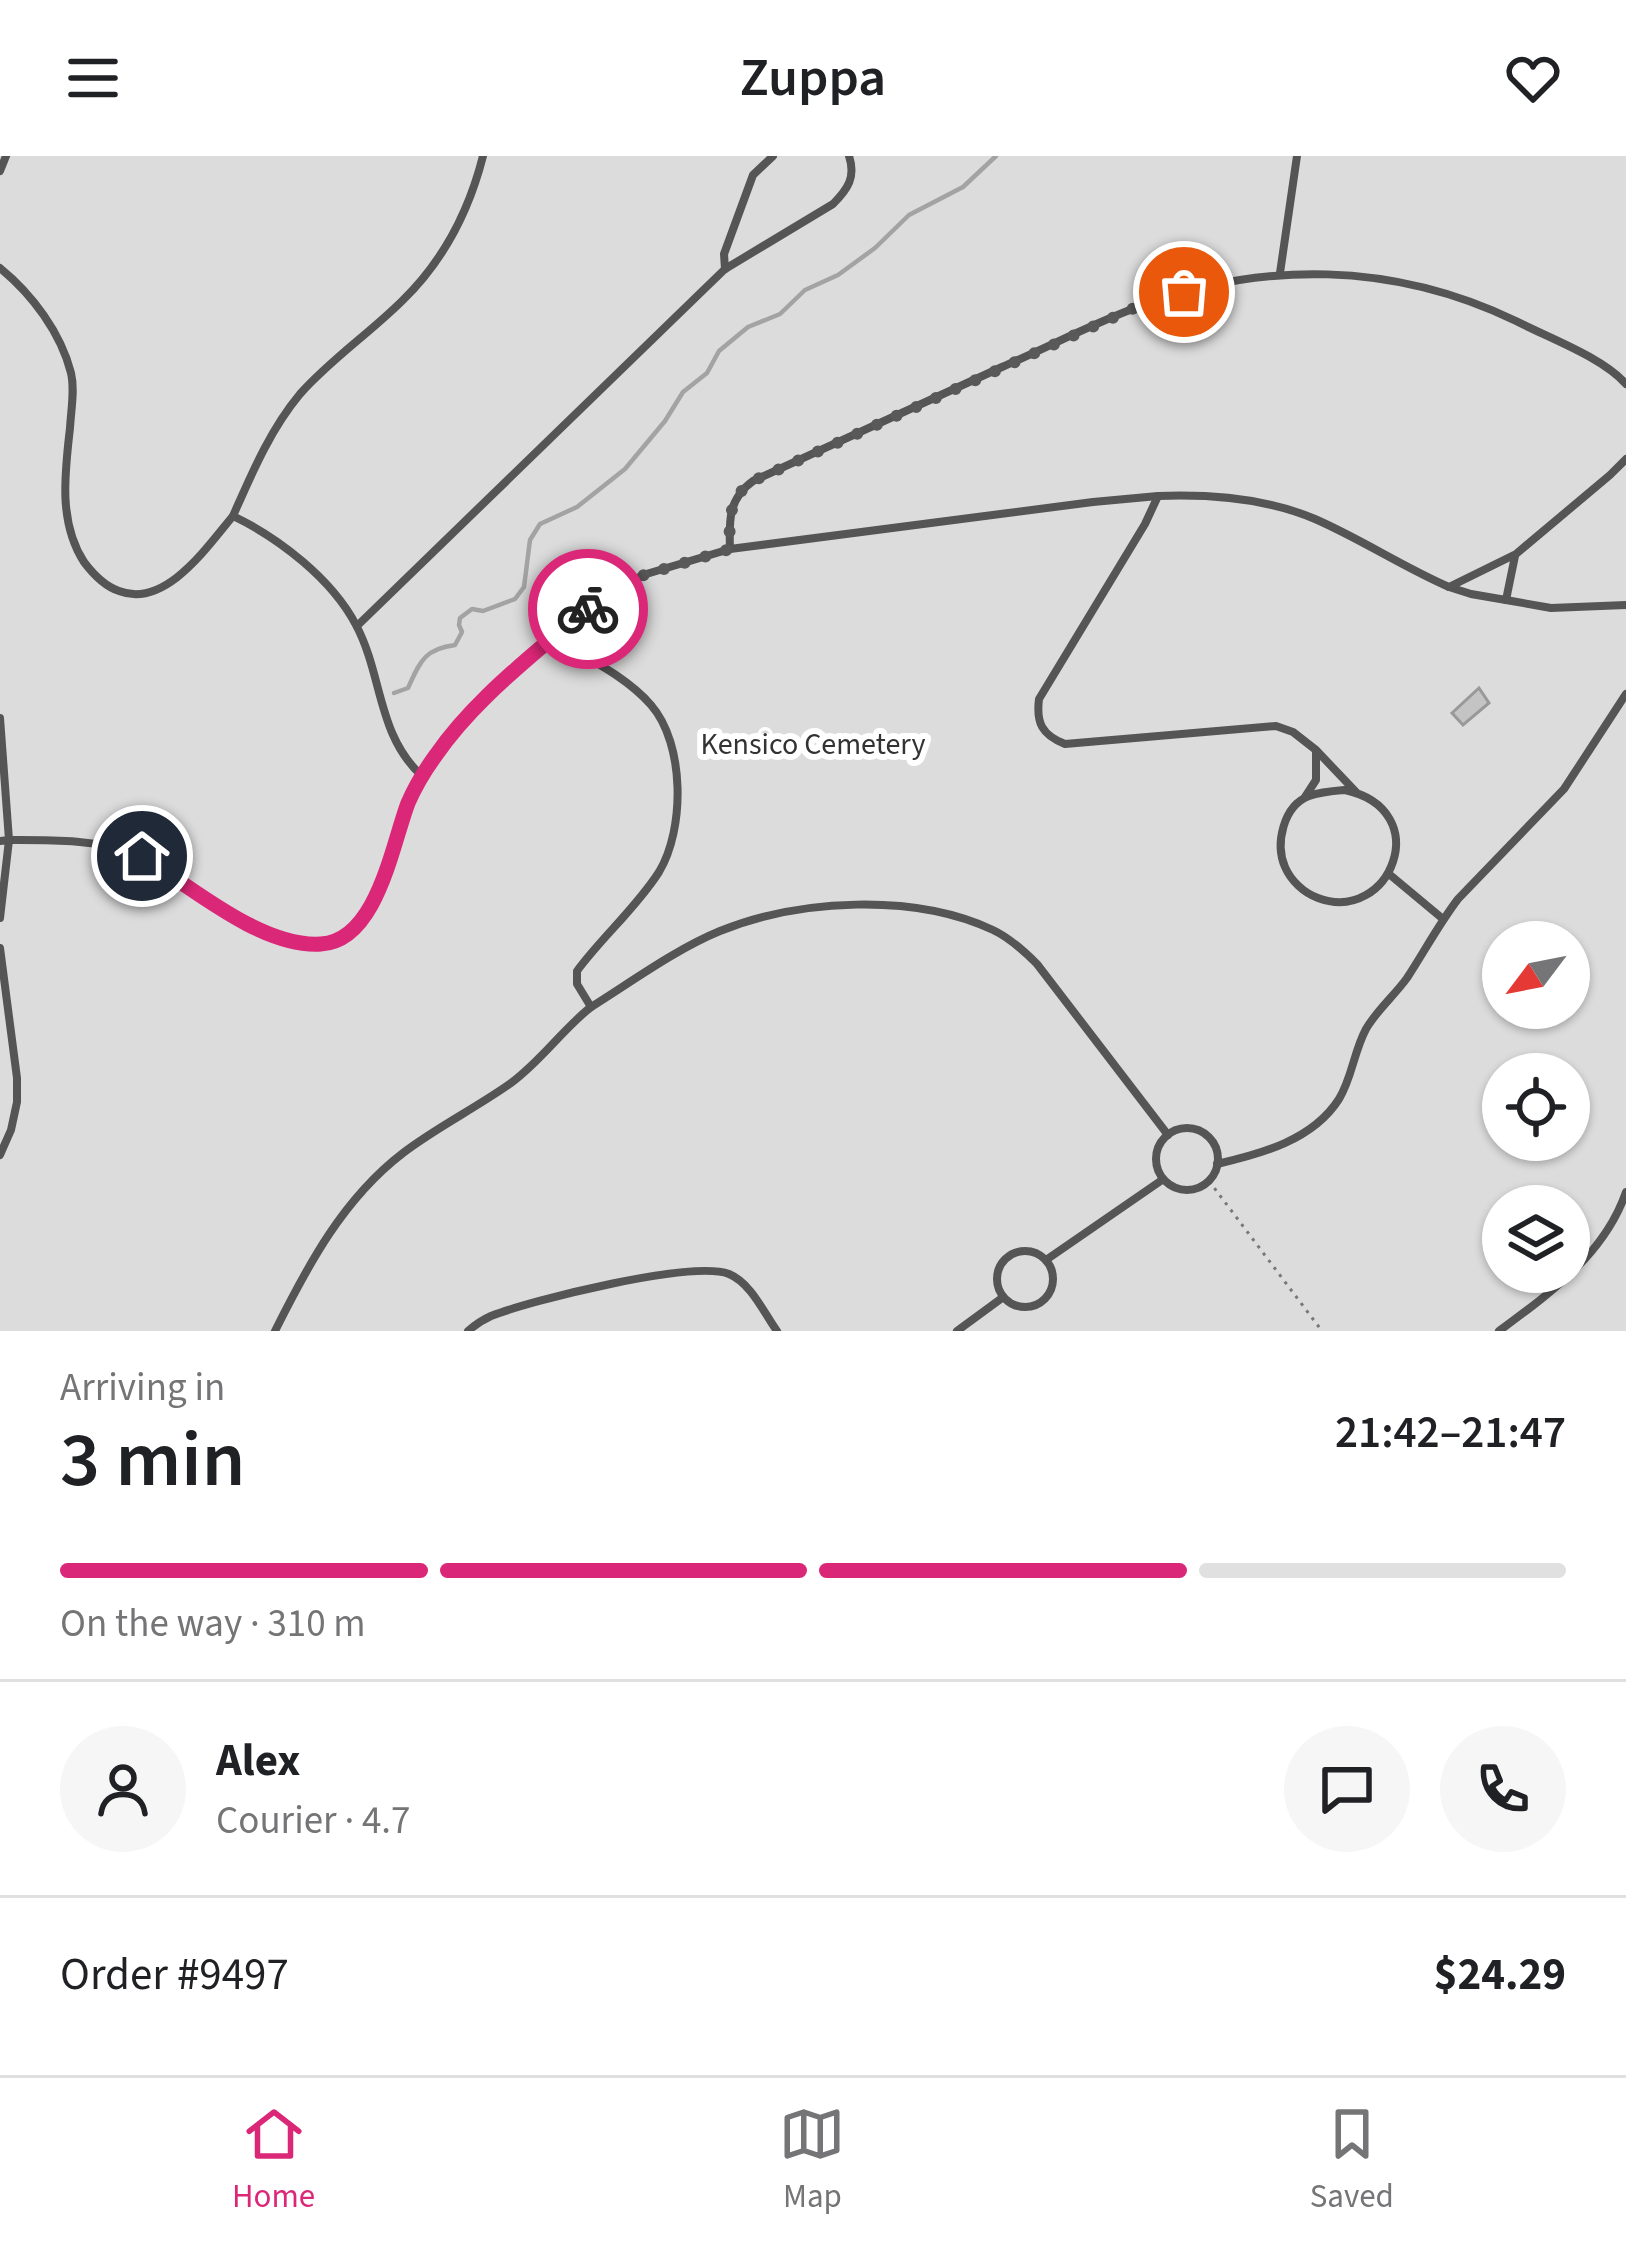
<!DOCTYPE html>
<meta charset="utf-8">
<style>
body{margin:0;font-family:"Source Sans 3",sans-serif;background:#f6f6f6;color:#202124;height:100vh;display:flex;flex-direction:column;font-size:45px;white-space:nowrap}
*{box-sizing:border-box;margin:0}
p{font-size:39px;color:#757577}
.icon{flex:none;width:66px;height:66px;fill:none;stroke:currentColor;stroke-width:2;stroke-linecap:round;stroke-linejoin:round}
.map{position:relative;height:1175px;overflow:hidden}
.side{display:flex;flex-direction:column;background:#fff;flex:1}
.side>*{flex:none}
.needle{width:78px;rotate:238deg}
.controls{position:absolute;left:1482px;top:765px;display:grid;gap:24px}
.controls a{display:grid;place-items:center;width:108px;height:108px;border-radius:50%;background:#fff;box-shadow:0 3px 9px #0004;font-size:60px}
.pin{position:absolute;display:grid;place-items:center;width:102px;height:102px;color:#fff;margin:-51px;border:6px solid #fff;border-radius:50%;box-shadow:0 3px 12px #0007}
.courier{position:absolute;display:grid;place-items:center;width:120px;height:120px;margin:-60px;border:9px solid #db2777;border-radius:50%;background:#fff;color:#222;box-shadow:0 3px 15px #0007}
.headline em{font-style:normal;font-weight:600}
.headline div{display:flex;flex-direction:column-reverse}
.headline{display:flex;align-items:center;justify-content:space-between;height:204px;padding:0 60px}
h1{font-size:78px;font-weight:600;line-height:90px}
.bar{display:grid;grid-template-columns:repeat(4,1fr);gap:18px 12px;align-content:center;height:144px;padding:0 60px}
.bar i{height:15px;border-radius:9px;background:#e0e0e0}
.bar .selected{background:#db2777}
.bar p{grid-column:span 4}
.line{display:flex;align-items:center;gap:30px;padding:0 60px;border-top:3px solid #e0e0e0}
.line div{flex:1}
.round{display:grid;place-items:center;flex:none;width:126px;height:126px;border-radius:63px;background:#f6f6f6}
header{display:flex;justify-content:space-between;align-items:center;height:156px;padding:0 60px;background:#fff;font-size:54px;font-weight:600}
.menu{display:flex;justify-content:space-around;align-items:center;height:168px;border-top:3px solid #e0e0e0;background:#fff;font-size:33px;color:#757577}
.menu a{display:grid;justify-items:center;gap:6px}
.menu .selected{color:#db2777}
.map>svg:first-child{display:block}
.green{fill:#dcdcdc;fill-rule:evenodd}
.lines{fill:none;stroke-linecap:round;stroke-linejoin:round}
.stream{stroke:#a3a3a3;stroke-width:4.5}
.building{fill:#c4c4c4;stroke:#999;stroke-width:3}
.path{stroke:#777;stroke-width:3;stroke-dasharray:3 6;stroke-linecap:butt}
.service{stroke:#555;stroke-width:8}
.done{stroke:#595959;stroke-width:12;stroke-dasharray:0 21.6}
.route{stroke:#db2777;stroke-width:15}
.labels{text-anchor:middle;stroke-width:12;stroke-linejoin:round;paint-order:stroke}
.park-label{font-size:30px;fill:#333;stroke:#fff}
</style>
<header><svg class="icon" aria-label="menu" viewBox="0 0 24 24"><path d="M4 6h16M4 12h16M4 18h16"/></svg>Zuppa<svg class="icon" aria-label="heart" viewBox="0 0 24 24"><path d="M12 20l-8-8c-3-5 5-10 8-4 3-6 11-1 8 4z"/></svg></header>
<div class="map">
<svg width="1626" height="1175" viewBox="0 0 1626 1175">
<rect width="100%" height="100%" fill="#fff"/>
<path class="green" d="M0,0H1626V1175H0ZM1503,786H1569V852H1503ZM1503,918H1569V984H1503ZM1503,1050H1569V1116H1503Z"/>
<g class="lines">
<path class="stream" d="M394,537L408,532C420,506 424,493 455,489L462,476L459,469L460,462L472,453L483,455L515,443L524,431L530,384L540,368L577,351L625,313L665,265L683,236L707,217L719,195L748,171L780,158L805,134L838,119L875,92L909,59L963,31L996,0"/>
</g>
<path class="building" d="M1479,532L1489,547L1463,569L1452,557Z"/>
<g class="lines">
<path class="path" d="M1209,1025L1322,1175"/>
<g class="service">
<path d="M0,15L6,0"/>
<path d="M0,112C32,138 61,177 71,217C75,234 71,254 70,272C65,316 58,366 84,406C93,418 104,430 119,435C165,453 207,391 233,360"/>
<path d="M725,113L724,98L753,19L773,0"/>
<path d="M1280,117L1297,0"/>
<path d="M730,393C729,365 728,343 753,325C836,287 919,249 1002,211C1046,192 1090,169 1135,152C1262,104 1394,106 1516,165C1549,182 1602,201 1626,228"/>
<path d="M1515,400L1506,444L1551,452L1626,449"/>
<path d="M1449,431L1471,438L1506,444"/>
<path d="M357,470L725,113L833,48C848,33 856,21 849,0"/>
<path d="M552,481L573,462L643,419L730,393L1093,346L1158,340"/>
<path d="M0,562L9,684C50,684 97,683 136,698C198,723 250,796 323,789C378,783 392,687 409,646C415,629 426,613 436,598C467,554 511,516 552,481C585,501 626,520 651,549C685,588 685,673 659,716C636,752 602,781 577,815V828L591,851C631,826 676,793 720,775C799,743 914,737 993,774C1010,782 1024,795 1037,808L1168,979"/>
<path d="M1317,595L1356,636"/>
<path d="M422,620C377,579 383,520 356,469C332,423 279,382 233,360C252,317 270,274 300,238C331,203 370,177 403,144C444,104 469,55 483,0"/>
<path d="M1345,634C1437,654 1390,769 1318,742C1304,737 1291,725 1285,711C1275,688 1283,650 1309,640C1320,636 1333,635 1345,634Z"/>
<path d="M1305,641L1316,624V594L1293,576L1276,570L1065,588C1042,579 1036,567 1039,543L1145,368L1158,340C1210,338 1266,342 1315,363C1361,383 1403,411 1449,431L1516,398L1610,319L1626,303"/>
<path d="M0,685L9,684L0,762"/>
<path d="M1389,718L1443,763"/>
<path d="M0,792L17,922V946L11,974L0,999"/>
<circle cx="1187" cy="1003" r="31"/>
<path d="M1217,1008C1261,998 1313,984 1339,943C1352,922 1354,895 1366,873C1377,854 1394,840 1407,822C1424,796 1439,768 1458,743L1564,633L1626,538"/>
<circle cx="1025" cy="1123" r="28"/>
<path d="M1046,1104L1162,1024"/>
<path d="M275,1175C308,1109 343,1043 403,997C437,971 476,952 511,927C541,905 562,874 591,851"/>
<path d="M468,1175C475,1169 482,1164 491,1160C532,1144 692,1104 729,1118C751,1127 764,1157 777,1175"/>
<path d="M957,1175L1002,1142"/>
<path d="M1499,1175C1549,1138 1605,1098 1626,1036"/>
</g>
</g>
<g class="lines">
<path class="done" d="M588,453L644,419L730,393C729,365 728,342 753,325L1132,153L1184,136"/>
<path class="route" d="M142,700C191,731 262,792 321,788C377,785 392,689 408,647C415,631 425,614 436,599C465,557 506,521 545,488C559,476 571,463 588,453"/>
</g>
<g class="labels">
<g class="park-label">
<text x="813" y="598">Kensico Cemetery</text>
</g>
</g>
</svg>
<div class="controls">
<a><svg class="needle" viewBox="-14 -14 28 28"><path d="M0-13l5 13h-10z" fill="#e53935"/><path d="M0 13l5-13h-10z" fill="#757577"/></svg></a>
<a><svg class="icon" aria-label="locate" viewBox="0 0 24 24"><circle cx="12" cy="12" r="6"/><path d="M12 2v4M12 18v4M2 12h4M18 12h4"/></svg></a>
<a><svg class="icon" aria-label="layers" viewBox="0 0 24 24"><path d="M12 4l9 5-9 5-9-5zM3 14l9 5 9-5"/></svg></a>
</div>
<div class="pin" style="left:1184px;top:136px;background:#ea580c"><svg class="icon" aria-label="bag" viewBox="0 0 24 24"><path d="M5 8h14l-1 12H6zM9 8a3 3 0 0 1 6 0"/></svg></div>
<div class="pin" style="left:142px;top:700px;background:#1f2937"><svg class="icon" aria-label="home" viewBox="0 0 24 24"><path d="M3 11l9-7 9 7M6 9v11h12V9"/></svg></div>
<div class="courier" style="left:588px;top:453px"><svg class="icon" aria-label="bike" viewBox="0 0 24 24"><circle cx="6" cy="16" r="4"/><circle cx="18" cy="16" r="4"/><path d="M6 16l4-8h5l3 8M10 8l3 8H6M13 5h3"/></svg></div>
</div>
<section class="side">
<div class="headline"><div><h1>3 min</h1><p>Arriving in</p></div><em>21:42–21:47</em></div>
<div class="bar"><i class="selected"></i><i class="selected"></i><i class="selected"></i><i></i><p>On the way · 310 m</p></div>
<div class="line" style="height:216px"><a class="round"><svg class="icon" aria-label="person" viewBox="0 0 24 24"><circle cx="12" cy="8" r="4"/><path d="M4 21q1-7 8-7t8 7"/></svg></a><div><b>Alex</b><p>Courier · 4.7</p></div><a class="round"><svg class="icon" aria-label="chat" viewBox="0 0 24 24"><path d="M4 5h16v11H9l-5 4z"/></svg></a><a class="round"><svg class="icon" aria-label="phone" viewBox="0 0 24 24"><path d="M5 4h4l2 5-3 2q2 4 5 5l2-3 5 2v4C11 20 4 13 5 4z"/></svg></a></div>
<div class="line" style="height:156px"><div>Order #9497</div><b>$24.29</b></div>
</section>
<nav class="menu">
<a class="selected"><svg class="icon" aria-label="home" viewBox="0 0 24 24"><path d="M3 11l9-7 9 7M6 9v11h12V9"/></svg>Home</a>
<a><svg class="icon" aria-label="map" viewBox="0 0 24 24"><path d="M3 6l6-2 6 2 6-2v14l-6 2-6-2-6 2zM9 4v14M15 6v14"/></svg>Map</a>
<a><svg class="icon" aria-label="saved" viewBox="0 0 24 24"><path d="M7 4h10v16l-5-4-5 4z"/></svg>Saved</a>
</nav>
